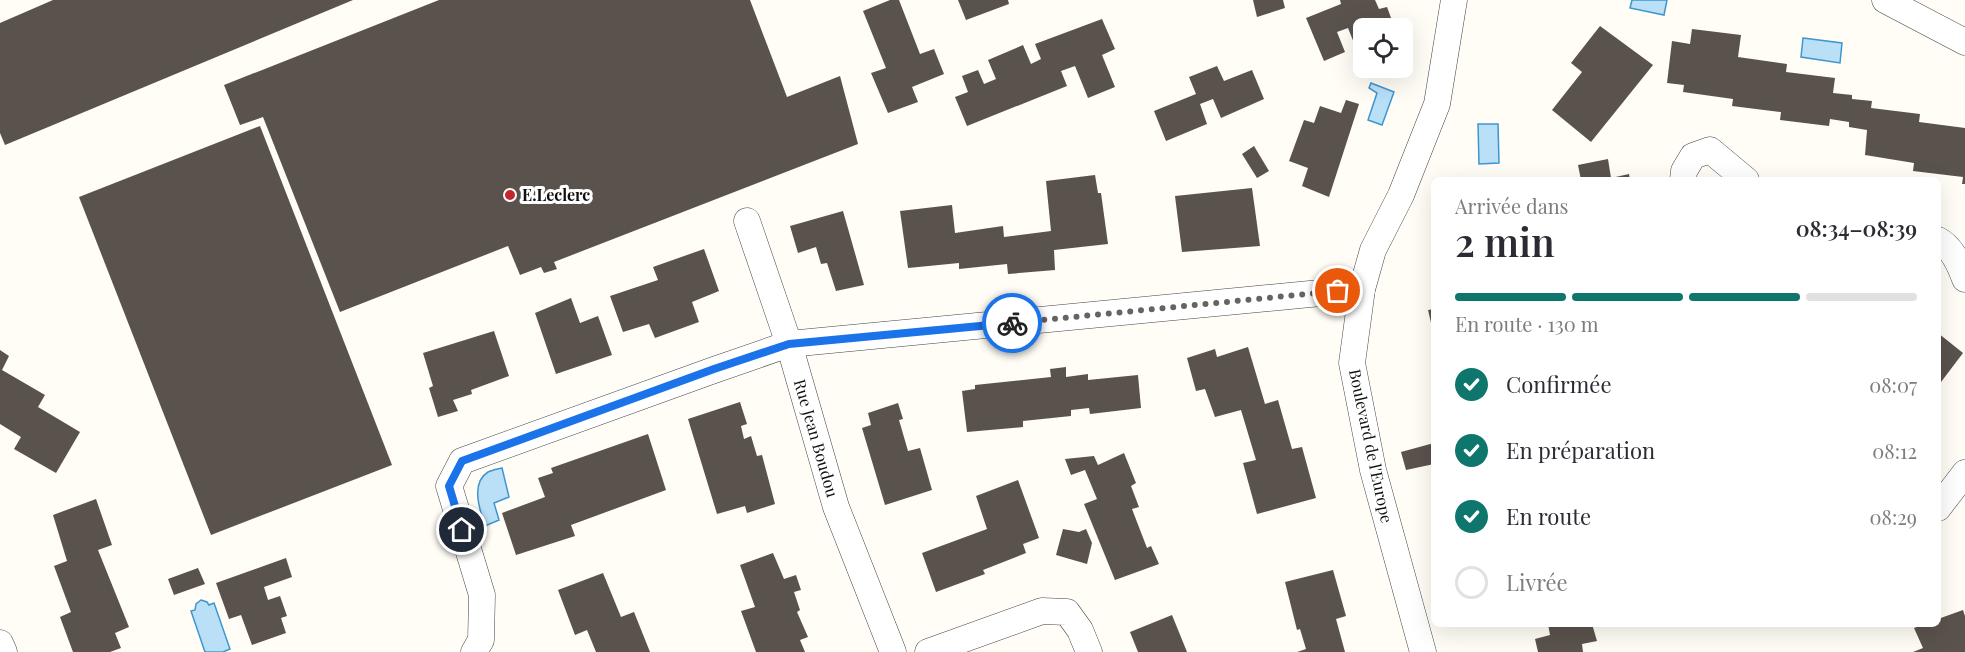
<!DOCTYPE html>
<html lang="fr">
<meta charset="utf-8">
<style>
body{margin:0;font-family:"Playfair Display",serif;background:#f7f7f7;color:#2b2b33;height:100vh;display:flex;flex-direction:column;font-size:22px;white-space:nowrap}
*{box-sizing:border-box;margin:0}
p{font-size:20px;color:#7c7c81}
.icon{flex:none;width:33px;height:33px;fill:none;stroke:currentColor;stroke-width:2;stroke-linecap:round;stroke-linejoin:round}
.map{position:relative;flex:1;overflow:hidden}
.panel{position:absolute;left:1431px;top:177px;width:510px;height:450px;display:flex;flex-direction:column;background:#fff;border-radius:9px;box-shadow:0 6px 24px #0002}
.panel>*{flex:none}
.buttons{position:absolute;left:1353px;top:18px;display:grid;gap:12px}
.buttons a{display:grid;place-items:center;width:60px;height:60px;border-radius:9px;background:#fff;box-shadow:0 6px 24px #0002;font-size:30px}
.pin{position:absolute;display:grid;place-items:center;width:51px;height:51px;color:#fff;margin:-26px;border:3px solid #fff;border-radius:50%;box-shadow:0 2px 6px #0007}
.courier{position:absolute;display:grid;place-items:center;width:60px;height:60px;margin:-30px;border:4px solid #1a73e8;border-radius:50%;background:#fff;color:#222;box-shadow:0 2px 8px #0007}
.headline em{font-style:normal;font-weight:600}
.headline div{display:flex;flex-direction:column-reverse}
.headline{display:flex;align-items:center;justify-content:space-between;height:102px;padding:0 24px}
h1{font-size:39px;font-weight:600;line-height:45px}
.bar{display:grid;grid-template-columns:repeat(4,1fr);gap:9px 6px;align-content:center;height:72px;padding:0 24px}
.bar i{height:8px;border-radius:4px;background:#e1e1e2}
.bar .on{background:#0f766e}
.bar p{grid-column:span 4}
ol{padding:0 24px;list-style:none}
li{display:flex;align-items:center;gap:18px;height:66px}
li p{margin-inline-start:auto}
li .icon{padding:6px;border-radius:50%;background:#0f766e;color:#fff;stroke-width:4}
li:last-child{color:#7c7c81}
li i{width:33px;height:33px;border:3px solid #e1e1e2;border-radius:50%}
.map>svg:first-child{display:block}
.water{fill:#b9e0f7;stroke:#3f96cf;stroke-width:1.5}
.building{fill:#5a524d}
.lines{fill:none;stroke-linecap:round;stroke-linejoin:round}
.minor-casing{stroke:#444;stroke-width:27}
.minor{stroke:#fff;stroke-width:26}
.done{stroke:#646461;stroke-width:6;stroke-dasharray:0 10.8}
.route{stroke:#1a73e8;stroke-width:8}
.poi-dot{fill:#c4262e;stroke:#fff;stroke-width:2}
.labels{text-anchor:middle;stroke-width:6;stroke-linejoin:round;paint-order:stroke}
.poi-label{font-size:16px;font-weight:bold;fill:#111;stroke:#fff;text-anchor:start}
.street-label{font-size:16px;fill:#111;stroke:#fff}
</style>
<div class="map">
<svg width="1965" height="652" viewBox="0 0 1965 652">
<rect width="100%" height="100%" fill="#fffdf5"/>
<g class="water">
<path d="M1632,0H1667L1664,15L1630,8Z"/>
<path d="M1803,38L1842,43L1840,63L1801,57Z"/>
<path d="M1371,83L1394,92L1382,125L1368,120L1377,93L1369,88Z"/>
<path d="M1478,124H1498L1499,163L1479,164Z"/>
<path d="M502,468L509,497L494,503L499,520L485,526C480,511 470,483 488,472C492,470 498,469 502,468Z"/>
<path d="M201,600L207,602L209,605L214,603L230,649L223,652H205L191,611L195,610L196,604Z"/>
</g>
<g class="building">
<path d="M53,0H353L5,145L0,133V23Z"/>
<path d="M439,0H750L787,97L840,76L858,144L554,262L557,269L544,273L541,267L520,275L508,246L340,312L263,117L240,125L224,85Z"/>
<path d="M890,0H899L920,54L934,49L944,74L912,87L918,102L888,113L871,73L886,68L863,11Z"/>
<path d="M958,0H1008L1009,4L966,20Z"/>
<path d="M1253,0H1283L1285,8L1257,17Z"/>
<path d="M1340,0H1375L1379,9L1387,7L1394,26L1389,28H1364V39L1354,43L1348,28L1337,32L1345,52L1324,61L1306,18L1341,4Z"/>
<path d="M1102,19L1115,49L1102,55L1115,87L1088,98L1075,66L1061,71L1067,86L967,126L955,97L968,92L962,76L978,70L984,84L996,79L988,60L1023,45L1031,64L1041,59L1035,44Z"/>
<path d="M1600,26L1653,65L1591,142L1552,110L1582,72L1571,63Z"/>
<path d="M1692,29L1741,35L1738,57L1787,64L1786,72L1835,78L1833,93L1852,95V99L1872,101L1871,108L1920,114L1919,122L1965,128V184H1962L1963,177L1913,171L1914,163L1865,155L1867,130L1849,127V122L1830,119L1829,126L1780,120L1781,112L1732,106L1733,99L1683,92L1684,85L1667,83L1672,41L1690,44Z"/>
<path d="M1217,66L1224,81L1252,70L1264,99L1221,118L1213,99L1200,104L1207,124L1166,141L1154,111L1196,94L1189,77Z"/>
<path d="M1346,100L1359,104L1329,197L1302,186L1308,168L1289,161L1304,120L1314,123L1320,106L1341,113Z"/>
<path d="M260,126L392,465L211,535L79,197Z"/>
<path d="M1254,146L1269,171L1257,178L1242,154Z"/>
<path d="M1608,159L1611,178L1629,174L1630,180H1581L1578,165Z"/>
<path d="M1095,175L1098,193H1101L1108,244L1054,250L1055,270L1008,274L1007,264L959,269V263L908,268L900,211L952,205L955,233L1003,226L1004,237L1051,231L1046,181Z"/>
<path d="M1252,188L1260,246L1182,252L1175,196Z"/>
<path d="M843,211L864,285L836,291L827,263L821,264L816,247L798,253L790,226Z"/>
<path d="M704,249L719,291L692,302L699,322L655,338L649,324L623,332L610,296L658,280L653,267Z"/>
<path d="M571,298L580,323L598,316L612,355L556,374L535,313Z"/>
<path d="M1434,309V331H1433L1428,310Z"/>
<path d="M494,331L509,376L471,390L472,394L453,400L458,411L438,417L429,388L433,386L423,353Z"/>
<path d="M1938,333L1963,353L1938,386Z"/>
<path d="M1248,347L1265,404L1278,400L1292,449L1302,447L1316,498L1257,514L1243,463L1256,460L1241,410L1215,417L1205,389L1196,391L1187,358L1215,349L1217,357Z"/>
<path d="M0,350L9,356L2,370L45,395L38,407L80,432L56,473L14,449L21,437L0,424Z"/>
<path d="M1066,367V377L1088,374V380L1138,375L1141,408L1090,414L1089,408L1071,410V416L1023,421V427L967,432L962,391L975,389V385L1051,377L1050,369Z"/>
<path d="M740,402L747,424L741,426L744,439L751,436L757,456L762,455L775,504L747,513L745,506L717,514L688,419Z"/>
<path d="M898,403L903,419L899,420L908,451L920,448L932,490L885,505L862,428L871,425L868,413Z"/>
<path d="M648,434L666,490L571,525L575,536L516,555L502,513L545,497L538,478L553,473L551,468Z"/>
<path d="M1434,443V464L1406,470L1401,452Z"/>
<path d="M1124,453L1136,483L1131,486L1139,507L1132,509L1147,548L1151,546L1159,564L1115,580L1084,504L1097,499L1085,470L1071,475L1065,459L1094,456L1098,465Z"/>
<path d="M1018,480L1039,538L1023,544L1026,553L983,570L985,574L936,592L922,553L987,529L976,496Z"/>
<path d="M96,499L112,545L98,550L129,627L115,633L121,648L110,652H73L60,617L71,612L54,566L67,561L53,515Z"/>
<path d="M1063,529L1079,532L1086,529L1092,543L1087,564L1056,555Z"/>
<path d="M773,553L784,579L796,575L801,590L794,592L800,610L797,612L808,637L800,640L805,652H756L741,611L755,607L740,565Z"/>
<path d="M286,558L292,577L264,587L268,600L280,596L287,616L281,618L286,633L252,645L241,615L229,619L216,583Z"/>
<path d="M198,568L205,584L174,595L168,579Z"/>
<path d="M1333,570L1346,616L1336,619L1345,652H1297L1306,649L1300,629L1297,630L1285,582Z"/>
<path d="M603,573L621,617L634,612L650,652H596L587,630L575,635L558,590Z"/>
<path d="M1963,610L1965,616V652H1913L1923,648L1914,628L1925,624H1938V619Z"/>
<path d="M1172,615L1187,652H1138L1130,632Z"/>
<path d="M1548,624H1592L1597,641L1582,644L1583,652H1538L1535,639L1550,635Z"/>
</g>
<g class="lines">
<g class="minor-casing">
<g id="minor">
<path d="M1885,0L1965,42"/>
<path d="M1683,180L1684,171L1693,156L1710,150L1746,180"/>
<path id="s1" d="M747,221L789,344L836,507L893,652"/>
<path d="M1938,240C1952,247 1960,265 1965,279"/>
<path d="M1938,508L1965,473"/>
<path d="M0,643L4,652"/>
<path d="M474,652L481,640L482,595L449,486L462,461L714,370L789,344L1362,289"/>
<path d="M928,652L1042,611L1067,612L1080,630L1089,652"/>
<path d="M1423,652L1373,470L1352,363L1362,289L1373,250L1401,195L1437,104L1454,0"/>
</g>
</g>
<use href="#minor" class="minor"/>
</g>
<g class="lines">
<path class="done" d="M1012,323L1338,291"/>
<path class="route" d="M462,530L449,486L462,461L714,369L789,344L1012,323"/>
</g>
<circle class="poi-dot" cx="510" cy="195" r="6"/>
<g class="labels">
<g class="poi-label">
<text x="522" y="201">E.Leclerc</text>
</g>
<g class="street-label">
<text dy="6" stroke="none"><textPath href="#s1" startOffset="228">Rue Jean Boudou</textPath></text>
<text transform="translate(1371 446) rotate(78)" y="6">Boulevard de l'Europe</text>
</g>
</g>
</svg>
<div class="buttons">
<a><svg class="icon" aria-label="locate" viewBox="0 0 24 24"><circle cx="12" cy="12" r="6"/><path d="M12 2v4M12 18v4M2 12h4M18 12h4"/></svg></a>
</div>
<div class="pin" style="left:1338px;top:291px;background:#ea580c"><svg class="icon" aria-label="bag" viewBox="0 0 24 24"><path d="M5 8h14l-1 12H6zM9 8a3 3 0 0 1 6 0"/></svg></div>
<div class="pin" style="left:462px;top:530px;background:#1f2937"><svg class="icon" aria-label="home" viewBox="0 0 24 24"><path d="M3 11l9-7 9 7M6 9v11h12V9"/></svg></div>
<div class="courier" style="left:1012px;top:323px"><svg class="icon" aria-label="bike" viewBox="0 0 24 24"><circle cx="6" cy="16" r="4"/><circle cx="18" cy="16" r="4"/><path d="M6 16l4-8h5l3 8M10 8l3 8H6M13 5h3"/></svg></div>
<section class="panel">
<div class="headline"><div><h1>2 min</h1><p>Arrivée dans</p></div><em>08:34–08:39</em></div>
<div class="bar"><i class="on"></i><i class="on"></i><i class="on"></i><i></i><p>En route · 130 m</p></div>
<ol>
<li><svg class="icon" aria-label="check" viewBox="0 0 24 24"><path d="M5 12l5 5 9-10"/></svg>Confirmée<p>08:07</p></li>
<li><svg class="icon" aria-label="check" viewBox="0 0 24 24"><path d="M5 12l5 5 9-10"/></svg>En préparation<p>08:12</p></li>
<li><svg class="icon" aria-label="check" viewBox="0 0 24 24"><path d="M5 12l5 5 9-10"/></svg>En route<p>08:29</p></li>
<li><i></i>Livrée</li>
</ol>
</section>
</div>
